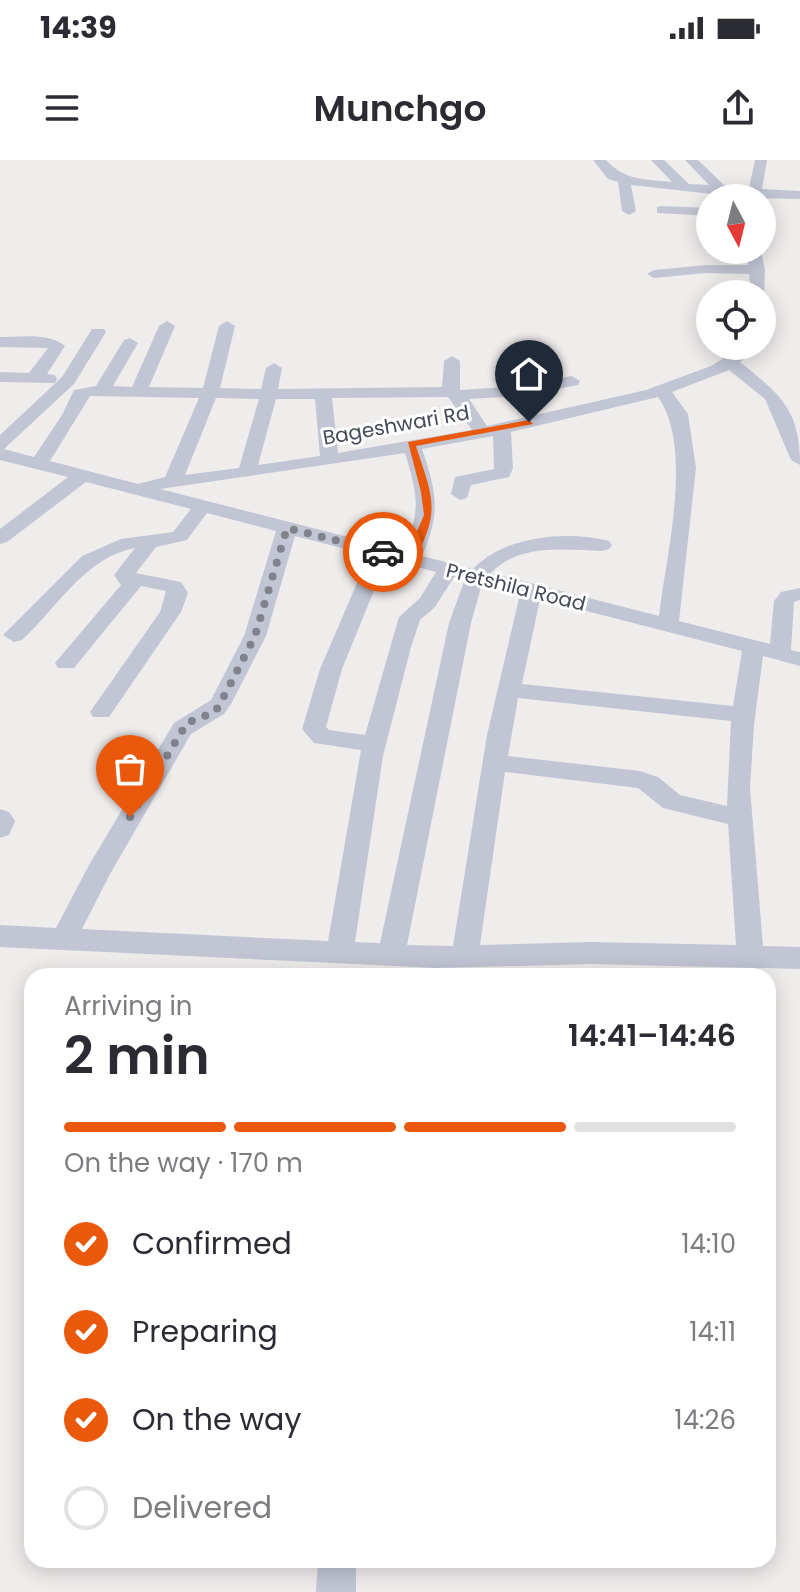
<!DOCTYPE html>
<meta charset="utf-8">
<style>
body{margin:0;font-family:Poppins,sans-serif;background:#f2f2f3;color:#2b2b33;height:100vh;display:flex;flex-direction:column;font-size:30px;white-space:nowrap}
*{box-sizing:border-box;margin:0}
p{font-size:26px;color:#7c7c81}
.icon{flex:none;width:44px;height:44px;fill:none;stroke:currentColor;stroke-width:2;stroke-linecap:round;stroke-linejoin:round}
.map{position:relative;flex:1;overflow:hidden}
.details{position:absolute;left:24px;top:808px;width:752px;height:600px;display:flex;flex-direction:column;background:#fff;border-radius:24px;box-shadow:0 4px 20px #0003}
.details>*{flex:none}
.needle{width:52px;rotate:173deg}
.tools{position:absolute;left:696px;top:24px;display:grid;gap:16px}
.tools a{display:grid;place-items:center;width:80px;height:80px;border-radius:50%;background:#fff;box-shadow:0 4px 20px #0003;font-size:40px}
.pin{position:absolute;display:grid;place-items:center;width:68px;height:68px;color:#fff;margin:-82px -34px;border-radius:50% 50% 50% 0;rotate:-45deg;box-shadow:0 0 8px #0007}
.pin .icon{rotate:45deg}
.courier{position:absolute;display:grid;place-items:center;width:80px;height:80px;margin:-40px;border:6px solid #ea580c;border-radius:50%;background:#fff;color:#222;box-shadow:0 2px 10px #0007}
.head em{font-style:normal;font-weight:600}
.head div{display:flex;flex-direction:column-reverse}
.head{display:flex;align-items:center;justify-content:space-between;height:136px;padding:0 40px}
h1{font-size:52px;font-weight:600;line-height:60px}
.bar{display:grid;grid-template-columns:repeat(4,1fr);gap:12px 8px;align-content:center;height:96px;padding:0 40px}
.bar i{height:10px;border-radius:6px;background:#e1e1e2}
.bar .on{background:#ea580c}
.bar p{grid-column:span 4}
ol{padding:0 40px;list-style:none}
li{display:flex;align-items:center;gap:24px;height:88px}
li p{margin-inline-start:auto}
li .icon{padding:8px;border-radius:50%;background:#ea580c;color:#fff;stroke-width:4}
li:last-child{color:#7c7c81}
li i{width:44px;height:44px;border:4px solid #e1e1e2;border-radius:50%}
.status{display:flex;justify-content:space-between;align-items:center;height:56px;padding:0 40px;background:#fff;direction:ltr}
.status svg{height:22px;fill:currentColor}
header{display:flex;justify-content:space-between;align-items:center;height:104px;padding:0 40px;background:#fff;font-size:36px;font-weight:600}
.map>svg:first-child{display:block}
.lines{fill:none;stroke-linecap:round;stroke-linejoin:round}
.minor{fill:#c2c6d4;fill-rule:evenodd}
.route{fill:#ea580c}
.done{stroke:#80828c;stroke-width:8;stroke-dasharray:0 14.4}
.labels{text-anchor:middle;stroke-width:6;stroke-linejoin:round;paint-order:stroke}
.far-street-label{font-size:20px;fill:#444959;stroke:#fff}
</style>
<div class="status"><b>14:39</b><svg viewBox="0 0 49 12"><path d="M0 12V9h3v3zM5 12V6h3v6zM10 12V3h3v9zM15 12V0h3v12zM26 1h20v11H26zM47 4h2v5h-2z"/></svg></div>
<header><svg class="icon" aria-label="menu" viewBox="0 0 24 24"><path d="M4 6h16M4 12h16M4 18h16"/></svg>Munchgo<svg class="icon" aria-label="share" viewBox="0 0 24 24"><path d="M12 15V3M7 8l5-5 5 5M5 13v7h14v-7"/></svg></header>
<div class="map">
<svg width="800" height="1432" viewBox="0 0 800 1432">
<rect width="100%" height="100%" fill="#efedec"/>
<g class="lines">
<g class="minor">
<path d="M593,0H606C625,21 645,19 672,22L651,0H664L689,24L709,25L685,0H698L725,26L749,28L755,0H767L762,29L800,31V39L747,38L631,25L636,51L629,55L622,51L618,22L608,19Z"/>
<path d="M662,46L710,48V56L657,53V47Z"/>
<path d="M747,90H761L765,110L764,137L762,134H751L749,114L706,113L654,118L647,114L654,110L706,105H748Z"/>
<path d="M167,161L175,166L149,227L203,228L219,166L227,161L235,166L220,228L261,229L266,208L274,203L282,208L278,229L442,227L444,201L452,196L460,201V230L521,226L572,216L580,221L578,225L521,236L469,239L487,266L646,230L711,206L743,186H762L740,202C781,235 800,250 800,305L791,300L765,239L729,210L672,232L688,254L696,308L679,461L770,484L774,441L781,432L800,428V440L794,442L791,490L800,492V506L763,496L754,565L750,628L763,786L800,787V809L591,804L437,808L0,787V765L56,768L89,705L174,563L211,540L244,476L276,371L207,353L187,380L156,387L136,413L181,422L188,433L181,452L109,557H93L90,552L160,452L166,431L141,426L74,508H58L55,503L121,425L114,415L135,388C85,397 57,448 22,480L14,482L3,475L82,396L121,379L173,372L191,349L86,322L7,382L0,384V369L68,317L0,300V275L62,217L92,169H104L106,172L74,224L4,289L34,297L62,255L74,230L96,226L124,180L130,178L138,183L113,226L132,227L159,166ZM90,236L199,238L165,317L138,324L50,301ZM448,237L472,270L338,293L332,238ZM658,237C694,288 666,395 659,456L491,413C519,383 565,390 602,391L609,389L612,385L609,381C566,370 504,376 473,409L422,396C441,352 437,334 422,289L493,276L494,309L455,317L451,334L460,340L467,338L471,325L509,317L513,308L511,272ZM216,238L259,239L239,308L185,315ZM276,239H315L320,296L258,305ZM405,293C417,333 422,351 403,391L160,329ZM295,376L369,395L320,509L302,569L314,583L361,590L328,781L82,769L110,714L191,574L224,554L231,544L266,476ZM387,399L436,412L420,438L399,457L365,575L329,570L326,567L342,509ZM454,417L465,419L449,463L380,783L355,782L383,596L411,487L420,460L435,447ZM482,424L520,434L487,575L453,786L407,785L471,463ZM540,439L742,491L733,546L522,524ZM518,538L731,561L727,646L680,635L658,617L640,611L508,596ZM505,612L638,628L663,648L728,664L736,785L591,782L480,785Z"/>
<path d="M0,177C20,177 49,172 65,186L47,214L55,215L57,219L55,223L0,222V212L29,213L48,188L0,187Z"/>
<path d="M0,649L9,652L15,661L9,675L0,678Z"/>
<path d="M318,1400H356V1432H316Z"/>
</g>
</g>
<path class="route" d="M529,260L533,264L416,286C433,339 441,349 414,402L379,394L378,392L383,389L407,395L424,355L421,332L408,282Z"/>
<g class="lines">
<path class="done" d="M130,657L187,563L215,552L220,544L255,476L287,368L383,392"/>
</g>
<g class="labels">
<g class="far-street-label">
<text transform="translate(396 265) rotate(-10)" y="7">Bageshwari Rd</text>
<text transform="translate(516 427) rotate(14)" y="7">Pretshila Road</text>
</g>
</g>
</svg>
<div class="tools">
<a><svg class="needle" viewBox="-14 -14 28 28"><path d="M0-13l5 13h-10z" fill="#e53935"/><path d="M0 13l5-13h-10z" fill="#7c7c81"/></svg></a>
<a><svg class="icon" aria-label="locate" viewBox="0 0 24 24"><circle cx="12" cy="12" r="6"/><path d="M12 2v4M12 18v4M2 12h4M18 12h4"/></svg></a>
</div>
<div class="pin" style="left:130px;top:657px;background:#ea580c"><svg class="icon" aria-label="bag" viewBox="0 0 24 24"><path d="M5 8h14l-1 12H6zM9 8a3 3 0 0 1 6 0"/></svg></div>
<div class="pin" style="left:529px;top:262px;background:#1f2937"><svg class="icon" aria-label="home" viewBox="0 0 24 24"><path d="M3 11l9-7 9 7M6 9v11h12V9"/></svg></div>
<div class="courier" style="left:383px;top:392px"><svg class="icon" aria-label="car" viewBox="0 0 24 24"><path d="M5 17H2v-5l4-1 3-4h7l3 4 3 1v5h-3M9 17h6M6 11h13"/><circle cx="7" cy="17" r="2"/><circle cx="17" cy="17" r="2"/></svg></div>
<section class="details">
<div class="head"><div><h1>2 min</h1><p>Arriving in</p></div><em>14:41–14:46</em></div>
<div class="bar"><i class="on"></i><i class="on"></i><i class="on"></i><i></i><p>On the way · 170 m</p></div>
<ol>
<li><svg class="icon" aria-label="check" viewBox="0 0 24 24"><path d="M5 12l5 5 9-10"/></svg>Confirmed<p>14:10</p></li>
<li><svg class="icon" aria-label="check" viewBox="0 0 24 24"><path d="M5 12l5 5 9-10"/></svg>Preparing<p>14:11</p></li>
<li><svg class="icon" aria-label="check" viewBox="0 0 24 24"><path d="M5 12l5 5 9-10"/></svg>On the way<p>14:26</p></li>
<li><i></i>Delivered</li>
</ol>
</section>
</div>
